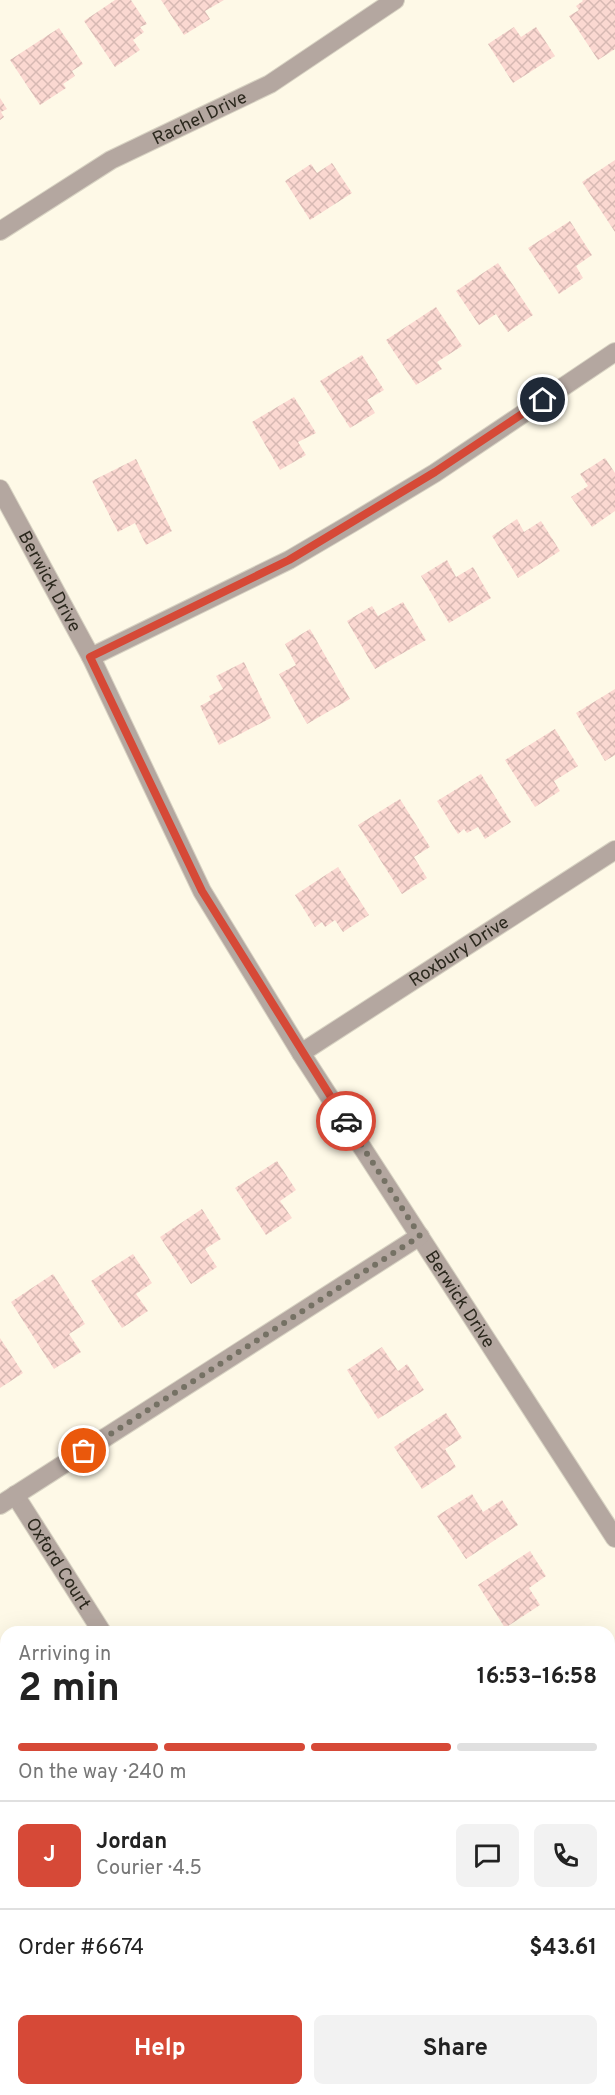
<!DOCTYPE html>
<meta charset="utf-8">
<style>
body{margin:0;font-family:Overpass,sans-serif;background:#f2f2f2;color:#222;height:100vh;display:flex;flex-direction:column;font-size:22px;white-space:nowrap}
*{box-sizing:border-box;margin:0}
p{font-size:20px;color:#767676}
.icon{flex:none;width:33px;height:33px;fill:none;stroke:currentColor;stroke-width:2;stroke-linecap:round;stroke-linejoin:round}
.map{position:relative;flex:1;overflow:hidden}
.drawer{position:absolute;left:0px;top:1626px;width:615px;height:470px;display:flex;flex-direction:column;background:#fff;border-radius:18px 18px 0 0;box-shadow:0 6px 24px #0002}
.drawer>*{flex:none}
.pin{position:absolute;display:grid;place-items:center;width:51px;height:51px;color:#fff;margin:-26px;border:3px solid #fff;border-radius:50%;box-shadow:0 2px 6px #0007}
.courier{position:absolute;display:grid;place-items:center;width:60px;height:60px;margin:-30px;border:4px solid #d64937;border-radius:50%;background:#fff;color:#222;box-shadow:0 2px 8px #0007}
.overview em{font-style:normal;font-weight:700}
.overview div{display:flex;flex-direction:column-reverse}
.overview{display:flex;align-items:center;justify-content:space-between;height:102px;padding:0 18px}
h1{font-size:39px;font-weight:700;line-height:45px}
.bar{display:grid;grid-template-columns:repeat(4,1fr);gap:9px 6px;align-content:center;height:72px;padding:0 18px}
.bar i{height:8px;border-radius:4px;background:#e0e0e0}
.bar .current{background:#d64937}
.bar p{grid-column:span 4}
.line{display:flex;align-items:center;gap:15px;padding:0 18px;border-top:2px solid #e0e0e0}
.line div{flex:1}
.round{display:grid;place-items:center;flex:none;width:63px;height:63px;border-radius:9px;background:#f2f2f2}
.primary-button{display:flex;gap:12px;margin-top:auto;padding:12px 18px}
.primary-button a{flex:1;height:69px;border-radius:9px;background:#d64937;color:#fff;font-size:24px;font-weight:700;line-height:69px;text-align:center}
.primary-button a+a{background:#f2f2f2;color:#222}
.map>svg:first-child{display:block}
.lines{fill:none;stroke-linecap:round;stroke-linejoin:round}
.stream{stroke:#6ec7e9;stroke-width:9}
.building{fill:url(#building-cross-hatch)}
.street-casing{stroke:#d8d3c3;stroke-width:20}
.path{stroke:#969283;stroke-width:4;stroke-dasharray:3 3;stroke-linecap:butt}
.street{stroke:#b4a7a0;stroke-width:18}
.done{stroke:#757164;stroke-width:6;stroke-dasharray:0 10.8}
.route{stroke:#d64937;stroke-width:8}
.labels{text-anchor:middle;stroke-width:4.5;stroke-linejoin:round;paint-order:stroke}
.street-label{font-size:18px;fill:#2b281d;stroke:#fff}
</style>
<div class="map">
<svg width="615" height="2095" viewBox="0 0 615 2095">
<defs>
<pattern id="building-cross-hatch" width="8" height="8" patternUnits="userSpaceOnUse" patternTransform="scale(1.5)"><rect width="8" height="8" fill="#fbd8d1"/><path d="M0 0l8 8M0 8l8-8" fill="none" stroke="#d7b9b3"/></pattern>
</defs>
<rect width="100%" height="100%" fill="#fef9e7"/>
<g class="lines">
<path class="stream" d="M609,1709L610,1708"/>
</g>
<g class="building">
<path d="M115,0H131L147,24L140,27L144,32L133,40L140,50L115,67L84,21Z"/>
<path d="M161,0H224L205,11L210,19L184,35Z"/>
<path d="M582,0H615V49L598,60L569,16L579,10L576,6L583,1Z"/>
<path d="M514,27L521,37L536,27L555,56L513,83L488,44Z"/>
<path d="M59,28L83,64L72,71L75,76L63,84L66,88L40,105L10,60Z"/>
<path d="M0,98L7,109L1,112L4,117L0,120Z"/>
<path d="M615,160V232L582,182Z"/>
<path d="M332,163L352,193L310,220L285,181L311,164L317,173Z"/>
<path d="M570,221L592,255L576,266L583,278L559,294L528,248Z"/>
<path d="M498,263L533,315L508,332L496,314L479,325L456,291Z"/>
<path d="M436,307L462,346L437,362L442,369L416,385L386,340Z"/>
<path d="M362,355L384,390L367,400L375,413L350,428L320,381Z"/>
<path d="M294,397L316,433L298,442L306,455L280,470L252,422Z"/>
<path d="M605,458L615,473V511L592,527L571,497L588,486L580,474Z"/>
<path d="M136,459L172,531L146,545L135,523L118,532L92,481Z"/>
<path d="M517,519L524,532L541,521L560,551L518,578L492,536Z"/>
<path d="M447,560L456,577L473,567L491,598L449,623L421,576Z"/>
<path d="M403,602L426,640L375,669L347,621L372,606L378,616Z"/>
<path d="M310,629L350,699L307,724L279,674L296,665L285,644Z"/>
<path d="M244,662L271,718L219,745L200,706L211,700L209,696L223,689L216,676Z"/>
<path d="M615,689V755L605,761L576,713Z"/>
<path d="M555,729L578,766L554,781L560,791L535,807L505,760Z"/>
<path d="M481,774L511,822L485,839L478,827L467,833L464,829L458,834L437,801Z"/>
<path d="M400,799L430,847L414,857L427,878L402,894L358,825Z"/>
<path d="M338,867L369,915L343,932L335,920L325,927L322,922L315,927L295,895Z"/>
<path d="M277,1161L296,1190L280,1201L292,1218L266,1235L235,1188Z"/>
<path d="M202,1209L221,1239L205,1249L217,1267L191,1284L160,1237Z"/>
<path d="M133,1254L152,1283L136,1294L148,1311L122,1328L91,1281Z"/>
<path d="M53,1274L85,1324L69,1334L81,1352L54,1369L11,1302Z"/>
<path d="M0,1338L23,1373L0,1388Z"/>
<path d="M382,1347L398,1371L407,1364L424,1390L378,1419L347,1370Z"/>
<path d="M446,1413L462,1438L445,1449L456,1467L422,1489L394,1447Z"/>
<path d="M472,1494L483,1512L502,1500L518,1525L466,1559L437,1516Z"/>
<path d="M530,1551L546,1576L529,1588L540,1605L505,1628L478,1585Z"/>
<path d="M210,2090H267L268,2095H211Z"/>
<path d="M543,2090H576L580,2095H538L537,2093Z"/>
</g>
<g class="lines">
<g class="street-casing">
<g id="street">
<path id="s1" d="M0,231L111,160L270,84L395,0"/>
<path id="s2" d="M0,489L91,657L202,891L301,1053L615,1538"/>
<path d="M91,657L289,560L352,523L435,473L615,352"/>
<path id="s3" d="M301,1053L615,850"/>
<path id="s4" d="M15,1495L102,1632"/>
<path d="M0,1505L420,1236"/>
<path d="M406,2090L407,2095"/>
</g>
</g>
<g class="path">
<path d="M609,1759L615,1755"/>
<path d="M0,2058L6,2075"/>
<path d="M12,2090L15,2095"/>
<path d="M100,2095L109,2090"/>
</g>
<use href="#street" class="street"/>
</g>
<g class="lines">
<path class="done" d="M84,1451L420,1236L346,1121"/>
<path class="route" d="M346,1121L202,891L90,657L289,560L435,472L543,400"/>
</g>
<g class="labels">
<g class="street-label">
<text dy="6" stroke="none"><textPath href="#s1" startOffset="230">Rachel Drive</textPath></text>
<text dy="6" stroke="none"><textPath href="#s2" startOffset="105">Berwick Drive</textPath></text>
<text dy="6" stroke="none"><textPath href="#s3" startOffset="188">Roxbury Drive</textPath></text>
<text dy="6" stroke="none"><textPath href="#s2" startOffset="933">Berwick Drive</textPath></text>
<text dy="6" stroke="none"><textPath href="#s4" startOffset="81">Oxford Court</textPath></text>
</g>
</g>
</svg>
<div class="pin" style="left:84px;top:1451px;background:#ea580c"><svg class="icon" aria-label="bag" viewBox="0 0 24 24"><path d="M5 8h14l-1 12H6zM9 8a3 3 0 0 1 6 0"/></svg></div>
<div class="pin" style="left:543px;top:400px;background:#1f2937"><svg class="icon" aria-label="home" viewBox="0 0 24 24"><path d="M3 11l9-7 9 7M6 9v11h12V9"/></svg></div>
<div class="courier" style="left:346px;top:1121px"><svg class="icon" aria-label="car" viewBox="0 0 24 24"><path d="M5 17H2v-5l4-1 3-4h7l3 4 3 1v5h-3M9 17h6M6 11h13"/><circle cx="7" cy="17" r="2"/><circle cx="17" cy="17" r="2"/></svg></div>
<section class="drawer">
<div class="overview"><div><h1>2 min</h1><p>Arriving in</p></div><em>16:53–16:58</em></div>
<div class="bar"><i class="current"></i><i class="current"></i><i class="current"></i><i></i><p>On the way · 240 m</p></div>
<div class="line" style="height:108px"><b class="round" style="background:#d64937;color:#fff">J</b><div><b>Jordan</b><p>Courier · 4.5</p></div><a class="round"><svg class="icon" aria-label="chat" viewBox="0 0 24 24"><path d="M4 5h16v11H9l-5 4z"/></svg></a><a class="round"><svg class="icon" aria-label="phone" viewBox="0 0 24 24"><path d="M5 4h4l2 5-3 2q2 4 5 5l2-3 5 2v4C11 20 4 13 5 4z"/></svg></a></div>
<div class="line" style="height:78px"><div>Order #6674</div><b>$43.61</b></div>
<div class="primary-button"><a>Help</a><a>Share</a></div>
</section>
</div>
